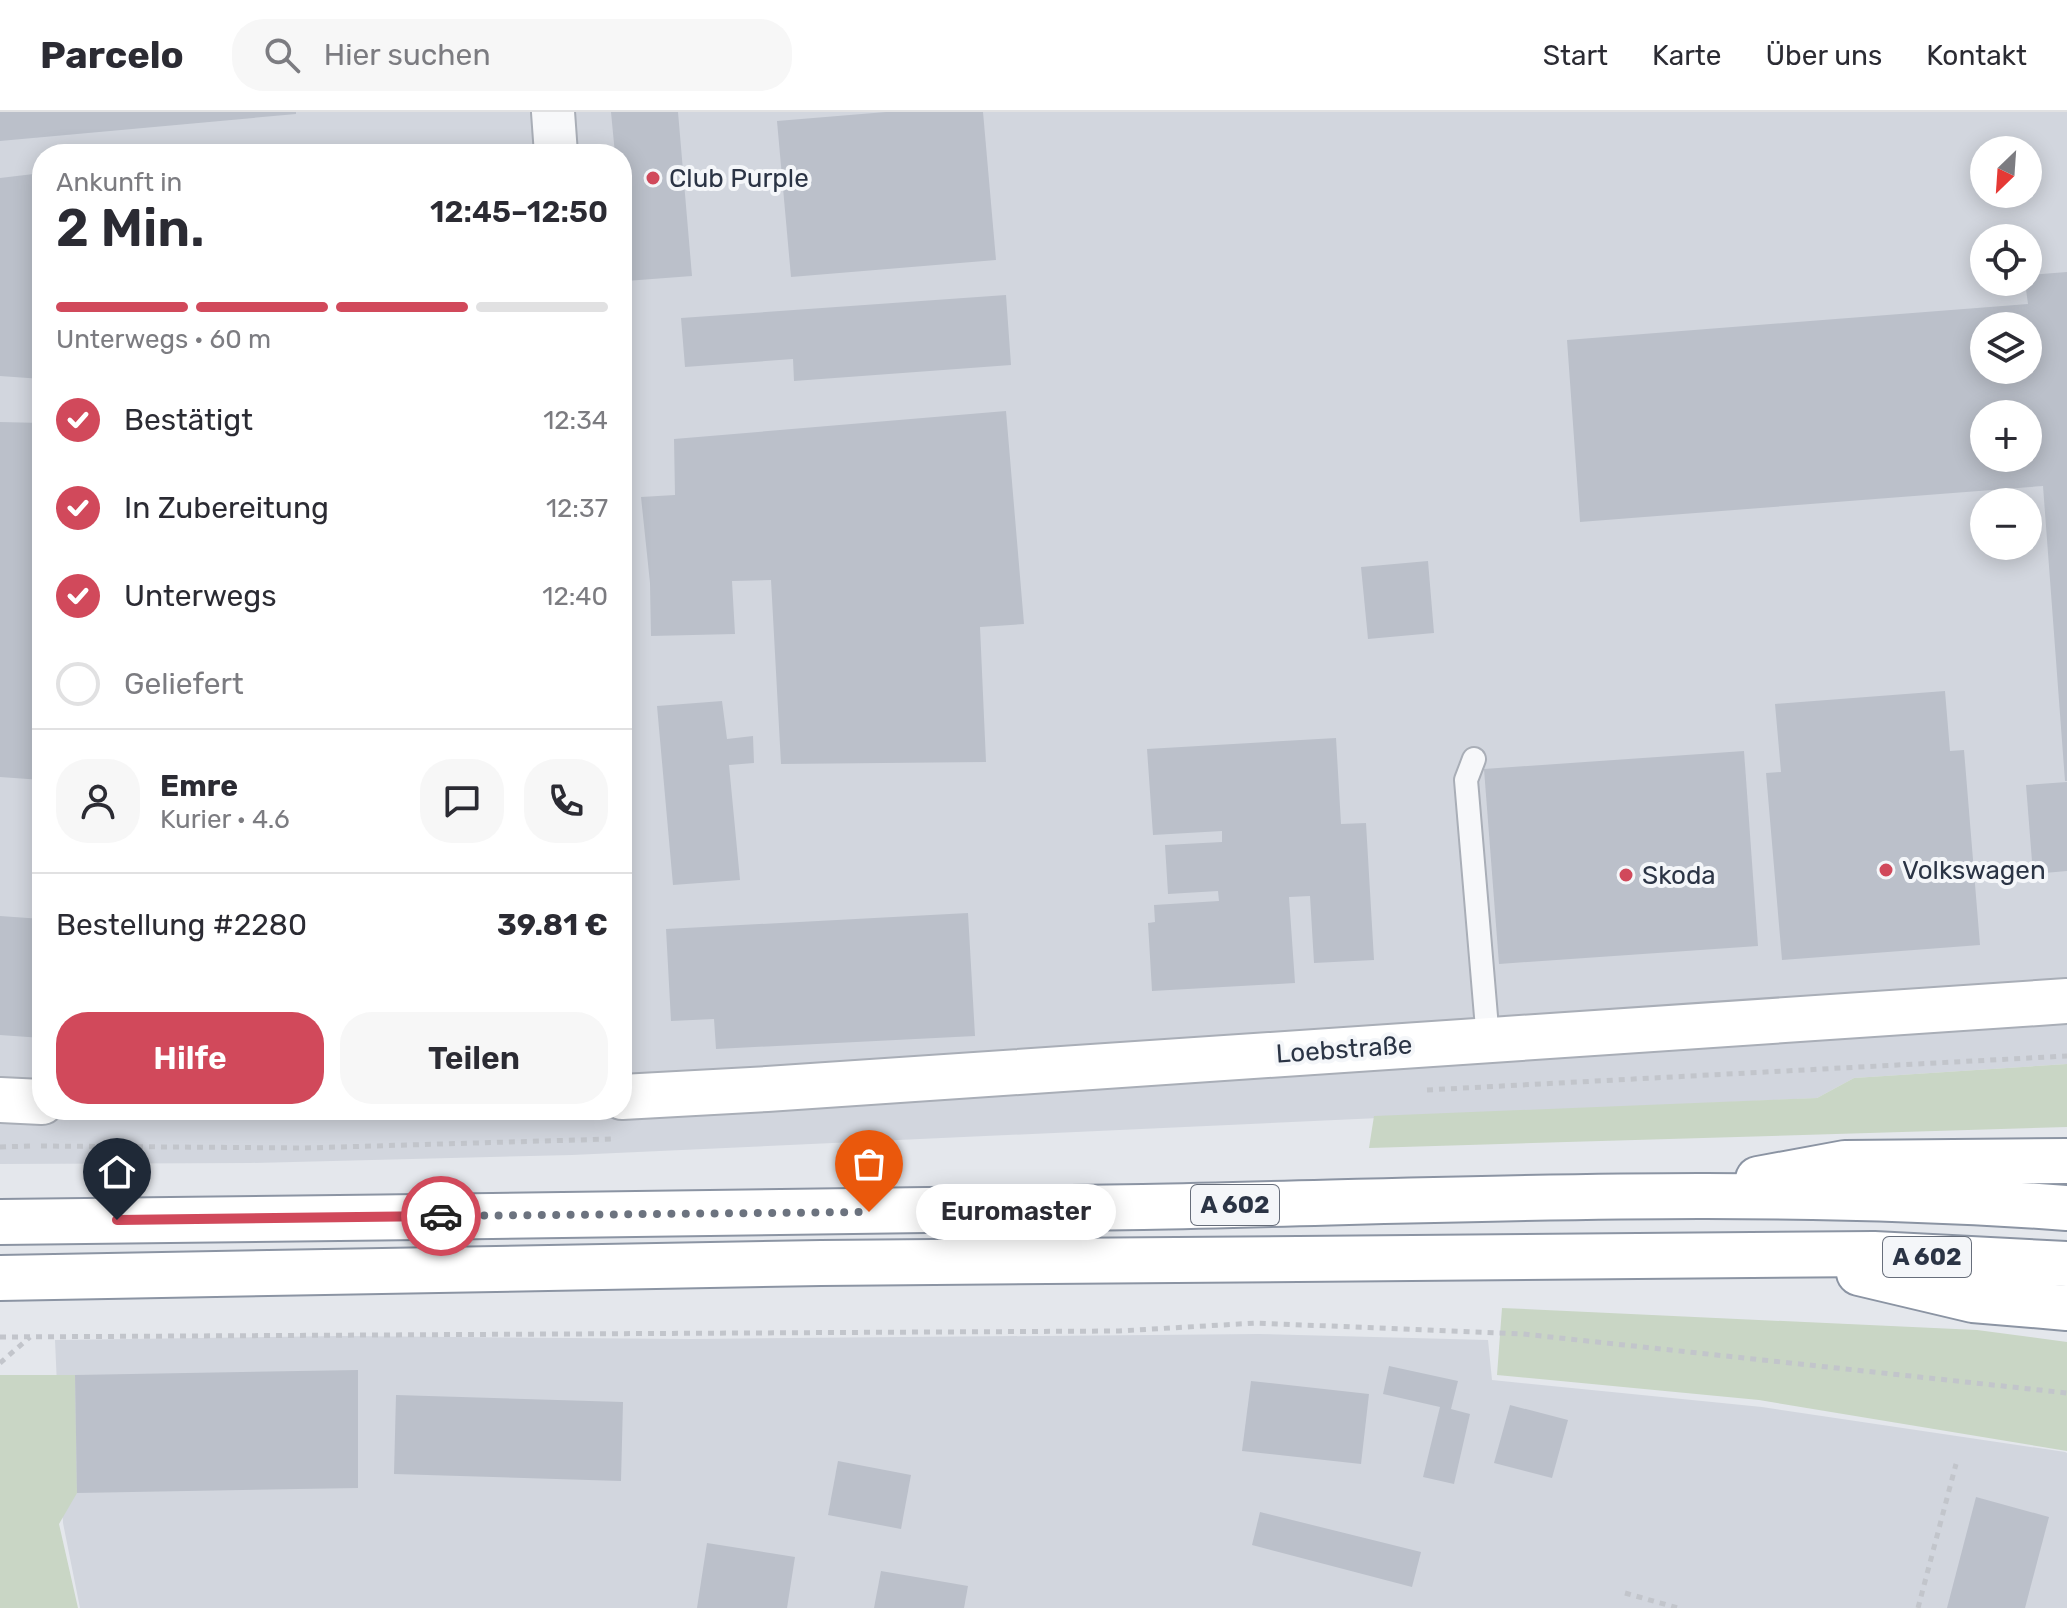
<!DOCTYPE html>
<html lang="de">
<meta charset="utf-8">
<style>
body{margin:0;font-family:Rubik,sans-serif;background:#f7f7f7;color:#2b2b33;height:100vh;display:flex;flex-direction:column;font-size:30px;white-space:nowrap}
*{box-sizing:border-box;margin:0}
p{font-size:26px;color:#7c7c81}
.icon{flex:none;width:44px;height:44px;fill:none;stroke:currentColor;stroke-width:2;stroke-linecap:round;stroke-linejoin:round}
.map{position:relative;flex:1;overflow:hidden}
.details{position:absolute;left:32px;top:32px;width:600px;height:976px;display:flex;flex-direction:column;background:#fff;border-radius:32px;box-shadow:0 4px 20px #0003}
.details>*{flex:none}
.needle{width:52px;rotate:205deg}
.tools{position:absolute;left:1970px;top:24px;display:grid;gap:16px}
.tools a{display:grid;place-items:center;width:72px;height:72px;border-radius:50%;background:#fff;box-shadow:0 4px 20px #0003;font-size:40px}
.pin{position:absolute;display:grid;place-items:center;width:68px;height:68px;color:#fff;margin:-82px -34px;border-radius:50% 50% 50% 0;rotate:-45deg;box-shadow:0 0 8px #0007}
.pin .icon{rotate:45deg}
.courier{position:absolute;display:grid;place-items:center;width:80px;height:80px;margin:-40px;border:6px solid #d1495b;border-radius:50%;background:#fff;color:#222;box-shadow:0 2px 10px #0007}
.bubble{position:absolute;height:56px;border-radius:28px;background:#fff;box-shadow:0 4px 20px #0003;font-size:26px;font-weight:600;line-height:56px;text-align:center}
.head em{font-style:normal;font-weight:600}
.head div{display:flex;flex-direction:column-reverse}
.head{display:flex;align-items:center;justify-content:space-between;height:136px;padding:0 24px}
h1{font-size:52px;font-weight:600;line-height:60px}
.bar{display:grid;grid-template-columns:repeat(4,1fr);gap:12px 8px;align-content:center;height:96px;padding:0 24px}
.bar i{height:10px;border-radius:6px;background:#e1e1e2}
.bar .selected{background:#d1495b}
.bar p{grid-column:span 4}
.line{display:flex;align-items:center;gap:20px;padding:0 24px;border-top:2px solid #e1e1e2}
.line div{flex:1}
.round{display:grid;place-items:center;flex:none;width:84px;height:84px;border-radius:32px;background:#f7f7f7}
ol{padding:0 24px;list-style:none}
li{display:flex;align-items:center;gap:24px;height:88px}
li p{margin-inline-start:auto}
li .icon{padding:8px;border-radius:50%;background:#d1495b;color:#fff;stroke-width:4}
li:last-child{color:#7c7c81}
li i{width:44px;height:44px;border:4px solid #e1e1e2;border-radius:50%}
.action{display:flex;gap:16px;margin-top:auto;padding:16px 24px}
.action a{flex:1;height:92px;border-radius:32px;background:#d1495b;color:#fff;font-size:32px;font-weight:600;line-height:92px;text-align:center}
.action a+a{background:#f7f7f7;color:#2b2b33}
header{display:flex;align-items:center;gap:48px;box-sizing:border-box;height:112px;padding:0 40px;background:#fff;border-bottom:2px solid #e1e1e2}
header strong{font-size:38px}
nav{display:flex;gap:44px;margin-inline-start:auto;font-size:28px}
.search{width:560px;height:72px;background:#f7f7f7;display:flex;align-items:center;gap:20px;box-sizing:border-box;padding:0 28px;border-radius:32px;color:#7c7c81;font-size:30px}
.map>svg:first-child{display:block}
.built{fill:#d2d6de;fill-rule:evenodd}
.green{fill:#c9d6c5}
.building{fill:#bbc0ca;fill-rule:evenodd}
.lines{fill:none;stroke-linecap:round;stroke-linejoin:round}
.service-casing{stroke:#a9aeb7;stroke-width:26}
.minor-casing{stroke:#a9aeb7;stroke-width:46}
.secondary-casing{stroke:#a9aeb7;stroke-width:48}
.motorway-casing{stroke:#8b94a3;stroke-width:48}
.path{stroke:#c2c5cb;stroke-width:5;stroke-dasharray:6 6;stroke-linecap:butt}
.service{stroke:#f7f8fa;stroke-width:22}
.minor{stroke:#f7f8fa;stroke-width:42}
.secondary{stroke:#fff;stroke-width:44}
.motorway{stroke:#fff;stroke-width:44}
.done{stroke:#6c737f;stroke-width:8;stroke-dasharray:0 14.4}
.route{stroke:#d1495b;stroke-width:10}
.poi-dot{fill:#d1495b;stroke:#f4f6f9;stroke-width:3}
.labels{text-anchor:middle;stroke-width:8;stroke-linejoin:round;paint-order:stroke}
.shield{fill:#f4f6f9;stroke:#676e7b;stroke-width:2}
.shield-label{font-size:24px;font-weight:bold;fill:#2b3445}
.poi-label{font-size:26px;fill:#2b3445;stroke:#f4f6f9;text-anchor:start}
.street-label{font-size:26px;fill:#2b3445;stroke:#f4f6f9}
</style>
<header>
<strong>Parcelo</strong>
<div class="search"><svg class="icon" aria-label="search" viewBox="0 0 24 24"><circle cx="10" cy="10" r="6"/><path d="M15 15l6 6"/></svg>Hier suchen</div>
<nav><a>Start</a><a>Karte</a><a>Über uns</a><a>Kontakt</a></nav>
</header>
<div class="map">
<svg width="2067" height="1496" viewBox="0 0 2067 1496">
<rect width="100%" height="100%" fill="#e4e7ec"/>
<g class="built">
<path d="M0,0H2067V952L1854,966L1817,986L572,1043L250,1051L0,1052ZM1984,38H2028V82H1984ZM42,42H622V998H42ZM1984,126H2028V170H1984ZM1984,214H2028V258H1984ZM1984,302H2028V346H1984ZM1984,390H2028V434H1984Z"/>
<path d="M1258,1222L1488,1228L1492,1268L1762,1295L2065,1340L2067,1341V1496H80L63,1411L55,1228L339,1224L690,1227Z"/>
</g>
<g class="green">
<path d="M2067,952V1015L1369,1036L1374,1004L1817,986L1854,966Z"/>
<path d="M1502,1196L1977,1218L2067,1230V1339L1759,1288L1497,1263Z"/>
<path d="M0,1263H75L77,1381L59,1412L78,1496H0Z"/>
</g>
<g class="building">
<path d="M0,0H296V2L0,29Z"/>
<path d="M611,0H678L692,164L626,169L622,124V42H615Z"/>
<path d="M886,0H983L996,148L791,165L777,9Z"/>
<path d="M42,61V267L0,264V66Z"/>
<path d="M2067,160V669H2065L2043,374L1580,410L1567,228L2028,192L2025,170H2028V163ZM1984,214H2028V258H1984ZM1984,302H2028V346H1984Z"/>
<path d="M1006,183L1011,253L794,269L793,247L685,255L681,206Z"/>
<path d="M1006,299L1024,512L980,515L986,650L781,652L771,468L732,469L735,522L651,524L650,471L641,385L675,383L674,327Z"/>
<path d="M0,310L42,311V668L0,665Z"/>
<path d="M1428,449L1434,521L1368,527L1361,455Z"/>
<path d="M1945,579L1950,639L1964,638L1980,833L1782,848L1766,661L1781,660L1775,592Z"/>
<path d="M722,589L727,627L753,624L754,651L729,653L740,768L673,773L657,594Z"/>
<path d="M1336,626L1341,712L1366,711L1374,848L1314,851L1310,784L1289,785L1295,871L1152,879L1148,811L1155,810L1154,793L1219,789L1218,779L1168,782L1165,733L1222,730V719L1153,723L1147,637Z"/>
<path d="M1744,639L1758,834L1499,852L1484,657Z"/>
<path d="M2067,670V759L2033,762L2026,673Z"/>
<path d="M968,801L975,924L716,937L714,907L671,909L666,817Z"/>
<path d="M0,804L42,807V926L0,923Z"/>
<path d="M1389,1254L1458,1269L1451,1297L1470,1302L1454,1372L1423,1365L1440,1295L1383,1282Z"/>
<path d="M358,1258V1376L77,1381L75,1263Z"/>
<path d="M1251,1269L1369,1282L1361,1352L1242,1339Z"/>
<path d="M396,1283L623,1290L621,1369L394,1362Z"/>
<path d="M1510,1293L1568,1308L1552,1366L1494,1351Z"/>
<path d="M838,1349L911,1363L901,1417L828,1403Z"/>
<path d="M1976,1385L2049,1405L2025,1496H1947Z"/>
<path d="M1260,1400L1421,1440L1412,1475L1252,1433Z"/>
<path d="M707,1431L795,1445L787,1496H697Z"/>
<path d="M881,1459L968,1474L964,1496H874Z"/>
</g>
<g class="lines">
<g class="service-casing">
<path id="service" d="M1474,647L1466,668L1488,928"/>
</g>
<g class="minor-casing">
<path id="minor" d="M553,0L556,42"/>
</g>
<g class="secondary-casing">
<g id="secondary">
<path d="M622,985L767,977L2067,889"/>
<path d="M0,988L42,990"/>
</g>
</g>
<g class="motorway-casing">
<g id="motorway">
<path d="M1758,1067L1845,1051L2067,1049"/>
<path d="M0,1110C381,1105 762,1102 1143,1095C1450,1089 1760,1073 2067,1096"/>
<path d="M1859,1161L1973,1188L2067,1196"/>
<path d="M0,1166L821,1151L1874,1142L2067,1152"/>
</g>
</g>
<g class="path">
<path d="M1427,978L2067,944"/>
<path d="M41,1034L305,1036L611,1027"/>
<path d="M0,1035L31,1034"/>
<path d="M0,1225L1119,1219L1256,1211L1523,1222L2067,1281"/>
<path d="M0,1251L30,1225"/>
<path d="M1625,1481L1678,1496"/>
<path d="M1918,1496L1956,1352"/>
</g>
<use href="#service" class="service"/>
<use href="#minor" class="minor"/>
<use href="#secondary" class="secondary"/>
<use href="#motorway" class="motorway"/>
</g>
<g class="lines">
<path class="done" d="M441,1104L869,1100"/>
<path class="route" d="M117,1108L441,1104"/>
</g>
<g class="poi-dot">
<circle cx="653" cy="66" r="8"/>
<circle cx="1886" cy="758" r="8"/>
<circle cx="1626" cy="763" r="8"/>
</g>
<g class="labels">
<g class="shield">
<rect x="1191" y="1073" width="88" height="40" rx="6"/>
<rect x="1883" y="1125" width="88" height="40" rx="6"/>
</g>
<g class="shield-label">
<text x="1235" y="1101">A 602</text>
<text x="1927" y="1153">A 602</text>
</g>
<g class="poi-label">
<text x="669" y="75">Club Purple</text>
<text x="1902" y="767">Volkswagen</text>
<text x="1642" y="772">Skoda</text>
</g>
<g class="street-label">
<text transform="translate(1344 937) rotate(-4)" y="9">Loebstraße</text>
</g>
</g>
</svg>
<div class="tools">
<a><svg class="needle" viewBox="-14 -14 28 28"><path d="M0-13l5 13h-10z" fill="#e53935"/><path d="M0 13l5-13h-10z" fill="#7c7c81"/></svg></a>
<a><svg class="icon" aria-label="locate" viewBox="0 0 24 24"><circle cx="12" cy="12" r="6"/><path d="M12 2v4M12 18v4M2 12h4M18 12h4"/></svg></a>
<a><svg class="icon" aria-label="layers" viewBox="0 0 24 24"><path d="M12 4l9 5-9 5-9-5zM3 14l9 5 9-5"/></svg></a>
<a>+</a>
<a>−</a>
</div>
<div class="pin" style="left:869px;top:1100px;background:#ea580c"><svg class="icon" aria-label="bag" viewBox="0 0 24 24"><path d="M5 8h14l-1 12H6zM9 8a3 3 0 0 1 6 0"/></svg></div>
<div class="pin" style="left:117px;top:1108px;background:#1f2937"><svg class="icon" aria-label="home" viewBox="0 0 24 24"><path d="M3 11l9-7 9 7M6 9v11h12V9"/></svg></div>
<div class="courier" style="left:441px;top:1104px"><svg class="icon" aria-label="car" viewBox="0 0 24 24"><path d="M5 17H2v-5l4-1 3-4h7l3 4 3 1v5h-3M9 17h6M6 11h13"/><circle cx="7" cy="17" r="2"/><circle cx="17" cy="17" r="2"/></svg></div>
<div class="bubble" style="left:916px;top:1072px;width:200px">Euromaster</div>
<section class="details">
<div class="head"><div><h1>2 Min.</h1><p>Ankunft in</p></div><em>12:45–12:50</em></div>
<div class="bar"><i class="selected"></i><i class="selected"></i><i class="selected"></i><i></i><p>Unterwegs · 60 m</p></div>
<ol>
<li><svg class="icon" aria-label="check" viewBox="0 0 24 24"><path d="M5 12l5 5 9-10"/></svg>Bestätigt<p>12:34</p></li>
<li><svg class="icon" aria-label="check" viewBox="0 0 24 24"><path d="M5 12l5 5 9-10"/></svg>In Zubereitung<p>12:37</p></li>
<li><svg class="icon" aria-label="check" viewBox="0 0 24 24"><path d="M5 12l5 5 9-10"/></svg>Unterwegs<p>12:40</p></li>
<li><i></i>Geliefert</li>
</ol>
<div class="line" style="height:144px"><a class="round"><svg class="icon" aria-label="person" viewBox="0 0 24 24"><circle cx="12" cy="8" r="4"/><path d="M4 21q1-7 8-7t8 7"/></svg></a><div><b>Emre</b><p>Kurier · 4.6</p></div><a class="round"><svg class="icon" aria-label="chat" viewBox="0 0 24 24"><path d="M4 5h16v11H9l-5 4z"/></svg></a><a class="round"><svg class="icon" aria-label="phone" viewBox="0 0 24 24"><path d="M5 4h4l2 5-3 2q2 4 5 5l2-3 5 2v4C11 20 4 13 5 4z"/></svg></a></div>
<div class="line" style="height:104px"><div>Bestellung #2280</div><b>39.81 €</b></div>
<div class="action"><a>Hilfe</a><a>Teilen</a></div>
</section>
</div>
